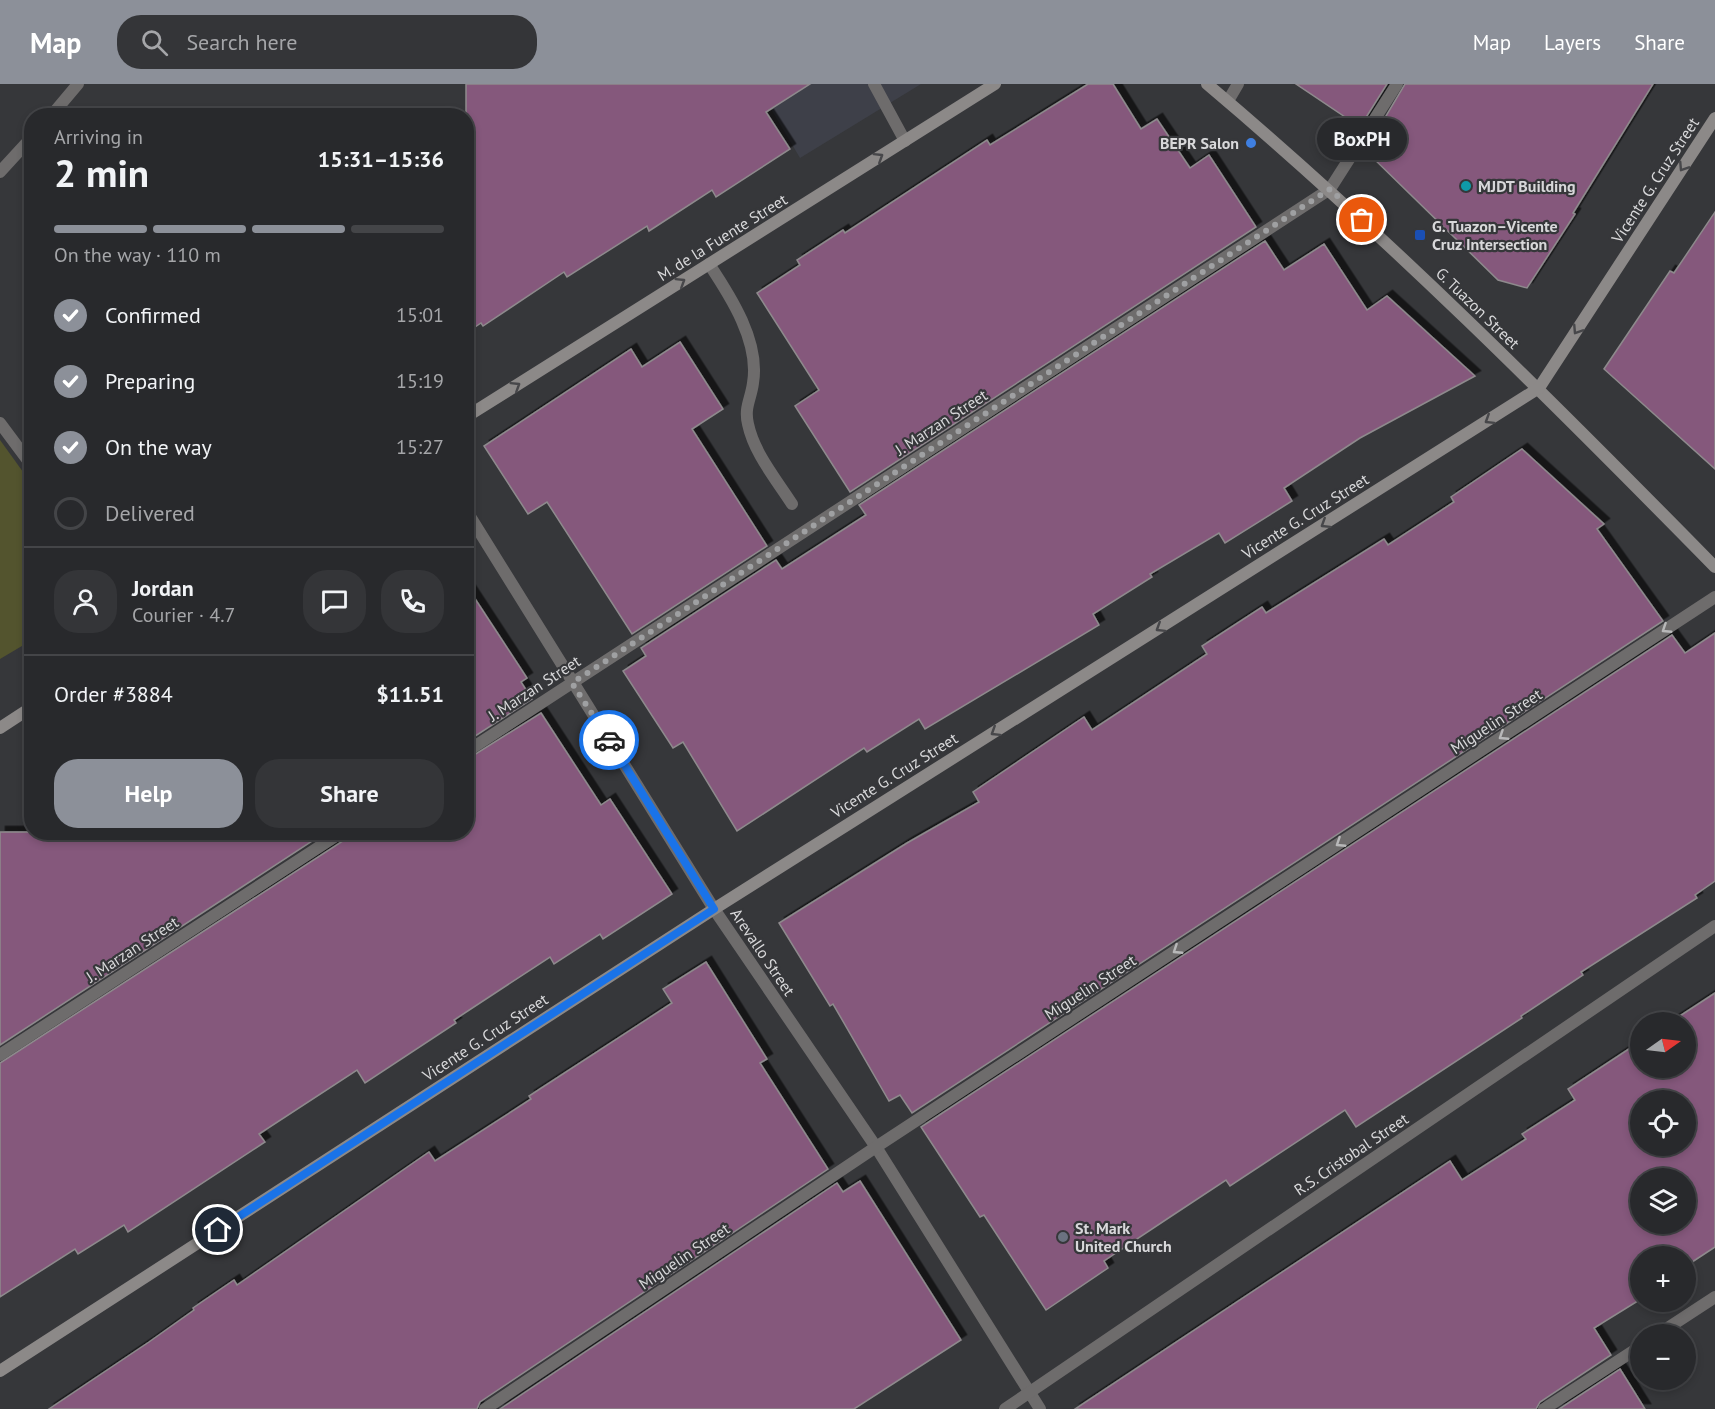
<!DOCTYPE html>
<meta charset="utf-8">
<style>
body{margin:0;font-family:"PT Sans",sans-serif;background:#343538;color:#f1f3f6;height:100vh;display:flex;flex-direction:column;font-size:22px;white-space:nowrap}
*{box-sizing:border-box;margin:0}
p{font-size:20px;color:#a5a6a9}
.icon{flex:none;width:33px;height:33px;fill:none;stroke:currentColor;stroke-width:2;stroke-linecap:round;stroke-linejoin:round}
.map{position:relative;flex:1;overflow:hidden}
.drawer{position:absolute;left:24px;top:24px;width:450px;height:732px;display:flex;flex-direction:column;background:#28292c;border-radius:24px;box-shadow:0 3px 9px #0003,0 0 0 2px #444548}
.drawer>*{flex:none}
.needle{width:39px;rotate:76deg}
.buttons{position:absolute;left:1630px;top:928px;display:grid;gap:12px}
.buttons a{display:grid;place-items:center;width:66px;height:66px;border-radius:50%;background:#28292c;box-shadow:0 3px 9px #0003,0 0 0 2px #444548;font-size:30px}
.pin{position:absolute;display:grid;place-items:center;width:51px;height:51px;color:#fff;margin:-26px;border:3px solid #fff;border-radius:50%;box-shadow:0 2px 6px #0007}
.courier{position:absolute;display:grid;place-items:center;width:60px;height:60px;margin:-30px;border:4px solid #1a73e8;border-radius:50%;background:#fff;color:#222;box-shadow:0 2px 8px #0007}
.bubble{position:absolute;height:42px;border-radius:21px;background:#28292c;box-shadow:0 3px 9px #0003,0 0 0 2px #444548;font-size:20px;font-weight:800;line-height:42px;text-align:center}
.headline em{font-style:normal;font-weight:800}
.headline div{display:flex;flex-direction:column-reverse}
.headline{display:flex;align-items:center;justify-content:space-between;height:102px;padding:0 30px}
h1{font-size:39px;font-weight:800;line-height:45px}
.bar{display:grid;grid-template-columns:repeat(4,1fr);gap:9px 6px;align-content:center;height:72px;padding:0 30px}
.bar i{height:8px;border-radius:4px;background:#444548}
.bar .selected{background:#8c9099}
.bar p{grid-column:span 4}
.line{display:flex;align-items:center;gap:15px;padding:0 30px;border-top:2px solid #444548}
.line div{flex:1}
.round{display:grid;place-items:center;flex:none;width:63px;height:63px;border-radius:24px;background:#343538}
ol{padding:0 30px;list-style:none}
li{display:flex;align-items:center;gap:18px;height:66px}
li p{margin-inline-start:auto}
li .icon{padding:6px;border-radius:50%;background:#8c9099;color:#fff;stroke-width:4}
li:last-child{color:#a5a6a9}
li i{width:33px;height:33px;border:3px solid #444548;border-radius:50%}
.cta{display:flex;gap:12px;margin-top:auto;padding:12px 30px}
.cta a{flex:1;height:69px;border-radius:24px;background:#8c9099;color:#fff;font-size:24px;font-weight:800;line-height:69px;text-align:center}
.cta a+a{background:#343538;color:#f1f3f6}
header{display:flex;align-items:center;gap:36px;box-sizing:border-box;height:84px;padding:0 30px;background:#8c9099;color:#fff}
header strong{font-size:28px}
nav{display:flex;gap:33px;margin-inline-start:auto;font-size:21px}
.search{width:420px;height:54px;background:#343538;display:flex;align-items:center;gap:15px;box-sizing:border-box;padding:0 21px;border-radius:24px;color:#a5a6a9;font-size:22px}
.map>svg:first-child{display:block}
.built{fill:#3e4049}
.green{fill:#53542e}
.building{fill:#85597b;stroke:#8e8a8d;stroke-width:1.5;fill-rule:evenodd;filter:url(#shadow)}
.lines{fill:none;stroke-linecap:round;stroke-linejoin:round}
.lane{stroke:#6e6c6c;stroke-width:12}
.street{stroke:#6e6c6c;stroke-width:12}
.secondary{stroke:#8c8988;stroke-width:12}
.oneway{stroke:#47474a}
.oneway2{stroke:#b8b8b9}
.done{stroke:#9fa0a2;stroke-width:6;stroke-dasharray:0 10.8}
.route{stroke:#1a73e8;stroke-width:8}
.shop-dot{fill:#3f7fe0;stroke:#36373a;stroke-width:2}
.culture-dot{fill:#0f9aa8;stroke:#36373a;stroke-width:2}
.transit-dot{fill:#1a4fb4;stroke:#36373a;stroke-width:2}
.worship-dot{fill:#6b7280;stroke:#36373a;stroke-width:2}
.labels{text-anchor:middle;stroke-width:4.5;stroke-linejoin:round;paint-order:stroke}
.poi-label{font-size:16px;font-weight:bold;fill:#d8d8da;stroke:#36373a;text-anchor:start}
.street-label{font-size:16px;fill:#d8d8da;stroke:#36373a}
</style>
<header>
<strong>Map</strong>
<div class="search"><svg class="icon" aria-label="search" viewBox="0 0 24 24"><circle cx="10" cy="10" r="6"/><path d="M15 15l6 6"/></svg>Search here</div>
<nav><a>Map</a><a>Layers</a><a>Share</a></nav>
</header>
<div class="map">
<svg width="1715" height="1325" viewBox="0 0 1715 1325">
<defs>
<filter id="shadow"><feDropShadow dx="5.5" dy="-5.5" stdDeviation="0" flood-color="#0009"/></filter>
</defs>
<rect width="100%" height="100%" fill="#36373a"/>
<path class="built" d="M756,0H921L800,74Z"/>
<path class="green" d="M0,356L31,399L32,556L0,575Z"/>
<g class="building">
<path d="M466,0H810L766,28L790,65L716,113L712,106L649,147L647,142L567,193L564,188L483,242L481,239L466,249Z"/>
<path d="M1088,0H1113L1141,45L1157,35L1190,84L1209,71L1256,143L850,408L795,322L819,306L757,209L800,181L797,176L843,146L845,149L987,56L990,61Z"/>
<path d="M1296,0H1387L1360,43Z"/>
<path d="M1405,0H1653L1573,129L1575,130L1527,204L1498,196L1372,73L1382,58L1374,52Z"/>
<path d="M1715,128V385L1604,285L1670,187L1674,189Z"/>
<path d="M1265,157L1284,186L1324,160L1367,226L1387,212L1475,292L1360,354L1284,404L1292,417L1225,459L1219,449L1150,490L1152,493L1093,530L1099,541L925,645L919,635L867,668L864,664L737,747L683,658L673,664L623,587L646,572L641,564L776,476L782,485L866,431L859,421Z"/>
<path d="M680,258L723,325L692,345L767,462L632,550L547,418L528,430L484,362L631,265L642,283Z"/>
<path d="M1522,365L1604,440L1597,445L1663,537L912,1029L900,1011L889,1017L833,920L830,922L779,839L907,759L979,718L973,708L1084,633L1092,646L1207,570L1202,562L1262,523L1266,529L1384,455L1388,461L1454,418L1451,413Z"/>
<path d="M466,501L527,594L521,598L532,615L466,658Z"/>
<path d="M1715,549V797L1695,811L1697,814L1581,888L1583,891L1521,932L1522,934L1356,1043L1345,1026L1230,1102L1226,1096L1170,1133L1104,1177L1108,1184L1046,1226L984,1131L980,1133L921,1043L1672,551L1685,569Z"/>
<path d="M541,629L601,721L610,715L672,810L603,855L600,850L554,880L550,873L454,936L456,939L365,999L357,986L259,1050L265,1058L128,1148L124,1141L78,1170L75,1165L0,1213V979L346,755L350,748H466V676Z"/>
<path d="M0,748H326L0,961Z"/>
<path d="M706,878L767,975L760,979L828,1085L480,1318L477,1325H49L149,1258L194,1226L193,1224L234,1196L237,1201L429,1068L435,1077L531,1015L529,1012L672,919L663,905Z"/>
<path d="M1715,909V1163L1686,1182V1173H1641V1215L1594,1244L1611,1271L1540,1318L1536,1325H1075L1450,1077L1462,1096L1526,1055L1522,1050L1575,1016L1568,1005L1641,957V984H1686V939H1669ZM1641,1017H1686V1062H1641ZM1641,1095H1686V1140H1641Z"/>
<path d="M860,1097L961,1256L854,1325H500L837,1099L843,1108Z"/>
<path d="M1620,1285L1645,1325H1559Z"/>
</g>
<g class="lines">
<g class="lane">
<path d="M874,0L905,57"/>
<path d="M1228,17L1238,0"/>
<path d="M709,180C731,213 760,258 753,299C751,315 744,323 748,340C754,369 776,395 792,420"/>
</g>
<g class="street">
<path d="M51,32L78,0"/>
<path d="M0,88L32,53"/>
<path d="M0,339L32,382"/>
<path d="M466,426L714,825L876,1063L1040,1325"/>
<path d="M466,668L1330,105L1397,0"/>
<path d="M0,971L342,748"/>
<path d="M1657,1251L1715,1213"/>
<path d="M485,1325L876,1063L1715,513"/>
<path d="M1005,1325L1715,842"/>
<path d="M1544,1325L1641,1262"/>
</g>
<g class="secondary">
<path d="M1207,0C1386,151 1551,316 1715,483"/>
<path d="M466,333L995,0"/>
<path d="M0,644L32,623"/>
<path d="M0,1287L714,825L1539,304L1715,34"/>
</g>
</g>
<defs><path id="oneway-chevron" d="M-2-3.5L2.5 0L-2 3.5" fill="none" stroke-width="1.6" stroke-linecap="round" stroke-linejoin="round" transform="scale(1.5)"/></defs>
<g class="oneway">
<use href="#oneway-chevron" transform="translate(879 73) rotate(-32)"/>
<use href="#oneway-chevron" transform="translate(1683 83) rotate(123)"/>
<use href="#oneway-chevron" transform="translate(681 198) rotate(-32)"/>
<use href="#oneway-chevron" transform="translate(1577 246) rotate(123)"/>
<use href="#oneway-chevron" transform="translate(516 302) rotate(-32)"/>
<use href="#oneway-chevron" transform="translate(1489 336) rotate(148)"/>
<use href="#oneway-chevron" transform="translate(1325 440) rotate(148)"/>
<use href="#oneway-chevron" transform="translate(1160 544) rotate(148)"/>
<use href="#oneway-chevron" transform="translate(995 648) rotate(148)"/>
</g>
<g class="oneway2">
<use href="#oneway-chevron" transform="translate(1666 545) rotate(147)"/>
<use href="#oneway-chevron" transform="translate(1503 652) rotate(147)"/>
<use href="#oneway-chevron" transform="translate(1340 759) rotate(147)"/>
<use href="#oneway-chevron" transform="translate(1177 866) rotate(147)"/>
</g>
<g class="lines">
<path class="done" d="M609,656L572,599L1330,105L1362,136"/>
<path class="route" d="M218,1146L714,825L609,656"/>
</g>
<circle class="shop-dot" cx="1251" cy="59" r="6"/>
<circle class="culture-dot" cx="1466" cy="102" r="6"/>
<rect class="transit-dot" x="1414" y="145" width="12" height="12" rx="3"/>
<circle class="worship-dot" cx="1063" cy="1153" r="6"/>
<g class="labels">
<g class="poi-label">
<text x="1239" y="65" text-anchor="end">BEPR Salon</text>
<text x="1478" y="108">MJDT Building</text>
<text x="1432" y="148">G. Tuazon–Vicente<tspan x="1432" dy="18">Cruz Intersection</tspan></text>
<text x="1075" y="1150">St. Mark<tspan x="1075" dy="18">United Church</tspan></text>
</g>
<g class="street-label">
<text transform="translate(1655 96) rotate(-57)" y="6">Vicente G. Cruz Street</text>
<text transform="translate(722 153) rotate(-32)" y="6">M. de la Fuente Street</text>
<text transform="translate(1478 224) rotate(44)" y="6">G. Tuazon Street</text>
<text transform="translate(941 338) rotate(-33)" y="6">J. Marzan Street</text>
<text transform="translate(1305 432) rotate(-32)" y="6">Vicente G. Cruz Street</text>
<text transform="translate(534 604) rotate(-33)" y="6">J. Marzan Street</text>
<text transform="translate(1496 637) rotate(-33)" y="6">Miguelin Street</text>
<text transform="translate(894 691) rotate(-32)" y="6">Vicente G. Cruz Street</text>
<text transform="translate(132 865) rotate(-33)" y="6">J. Marzan Street</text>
<text transform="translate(763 868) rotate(56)" y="6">Arevallo Street</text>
<text transform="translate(1090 903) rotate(-33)" y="6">Miguelin Street</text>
<text transform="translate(485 953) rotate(-33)" y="6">Vicente G. Cruz Street</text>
<text transform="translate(1351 1070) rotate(-34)" y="6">R.S. Cristobal Street</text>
<text transform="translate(684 1172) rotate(-34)" y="6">Miguelin Street</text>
</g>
</g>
</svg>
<div class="buttons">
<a><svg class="needle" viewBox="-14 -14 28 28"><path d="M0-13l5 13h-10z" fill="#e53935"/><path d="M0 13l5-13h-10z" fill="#a5a6a9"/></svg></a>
<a><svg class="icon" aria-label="locate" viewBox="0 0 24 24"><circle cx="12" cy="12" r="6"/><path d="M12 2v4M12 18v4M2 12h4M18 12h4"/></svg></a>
<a><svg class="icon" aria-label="layers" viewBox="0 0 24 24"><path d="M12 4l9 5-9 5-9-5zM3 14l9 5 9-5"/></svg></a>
<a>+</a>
<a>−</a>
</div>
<div class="pin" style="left:1362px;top:136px;background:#ea580c"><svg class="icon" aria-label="bag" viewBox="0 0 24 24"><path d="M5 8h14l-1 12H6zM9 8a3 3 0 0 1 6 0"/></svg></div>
<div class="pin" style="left:218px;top:1146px;background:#1f2937"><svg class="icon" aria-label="home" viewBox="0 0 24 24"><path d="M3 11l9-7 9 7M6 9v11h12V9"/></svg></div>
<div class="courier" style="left:609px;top:656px"><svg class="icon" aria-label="car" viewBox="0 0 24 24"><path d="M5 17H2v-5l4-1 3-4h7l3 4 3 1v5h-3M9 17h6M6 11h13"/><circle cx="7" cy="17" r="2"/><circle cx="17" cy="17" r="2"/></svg></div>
<div class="bubble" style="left:1317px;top:34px;width:90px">BoxPH</div>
<section class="drawer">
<div class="headline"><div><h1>2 min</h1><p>Arriving in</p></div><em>15:31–15:36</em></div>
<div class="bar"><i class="selected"></i><i class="selected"></i><i class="selected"></i><i></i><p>On the way · 110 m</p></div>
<ol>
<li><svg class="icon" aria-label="check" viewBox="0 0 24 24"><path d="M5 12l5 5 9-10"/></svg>Confirmed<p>15:01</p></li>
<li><svg class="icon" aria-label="check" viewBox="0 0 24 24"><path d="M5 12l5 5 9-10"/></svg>Preparing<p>15:19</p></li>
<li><svg class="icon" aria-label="check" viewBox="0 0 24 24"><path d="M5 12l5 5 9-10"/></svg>On the way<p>15:27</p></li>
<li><i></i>Delivered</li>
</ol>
<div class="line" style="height:108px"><a class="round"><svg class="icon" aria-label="person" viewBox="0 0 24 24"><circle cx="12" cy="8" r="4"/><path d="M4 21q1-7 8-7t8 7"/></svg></a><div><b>Jordan</b><p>Courier · 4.7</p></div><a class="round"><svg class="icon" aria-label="chat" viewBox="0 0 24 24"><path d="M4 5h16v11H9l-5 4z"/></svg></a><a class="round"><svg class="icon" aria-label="phone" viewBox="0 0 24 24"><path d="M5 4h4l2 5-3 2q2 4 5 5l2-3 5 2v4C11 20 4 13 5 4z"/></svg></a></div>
<div class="line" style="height:78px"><div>Order #3884</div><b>$11.51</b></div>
<div class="cta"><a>Help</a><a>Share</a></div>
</section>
</div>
